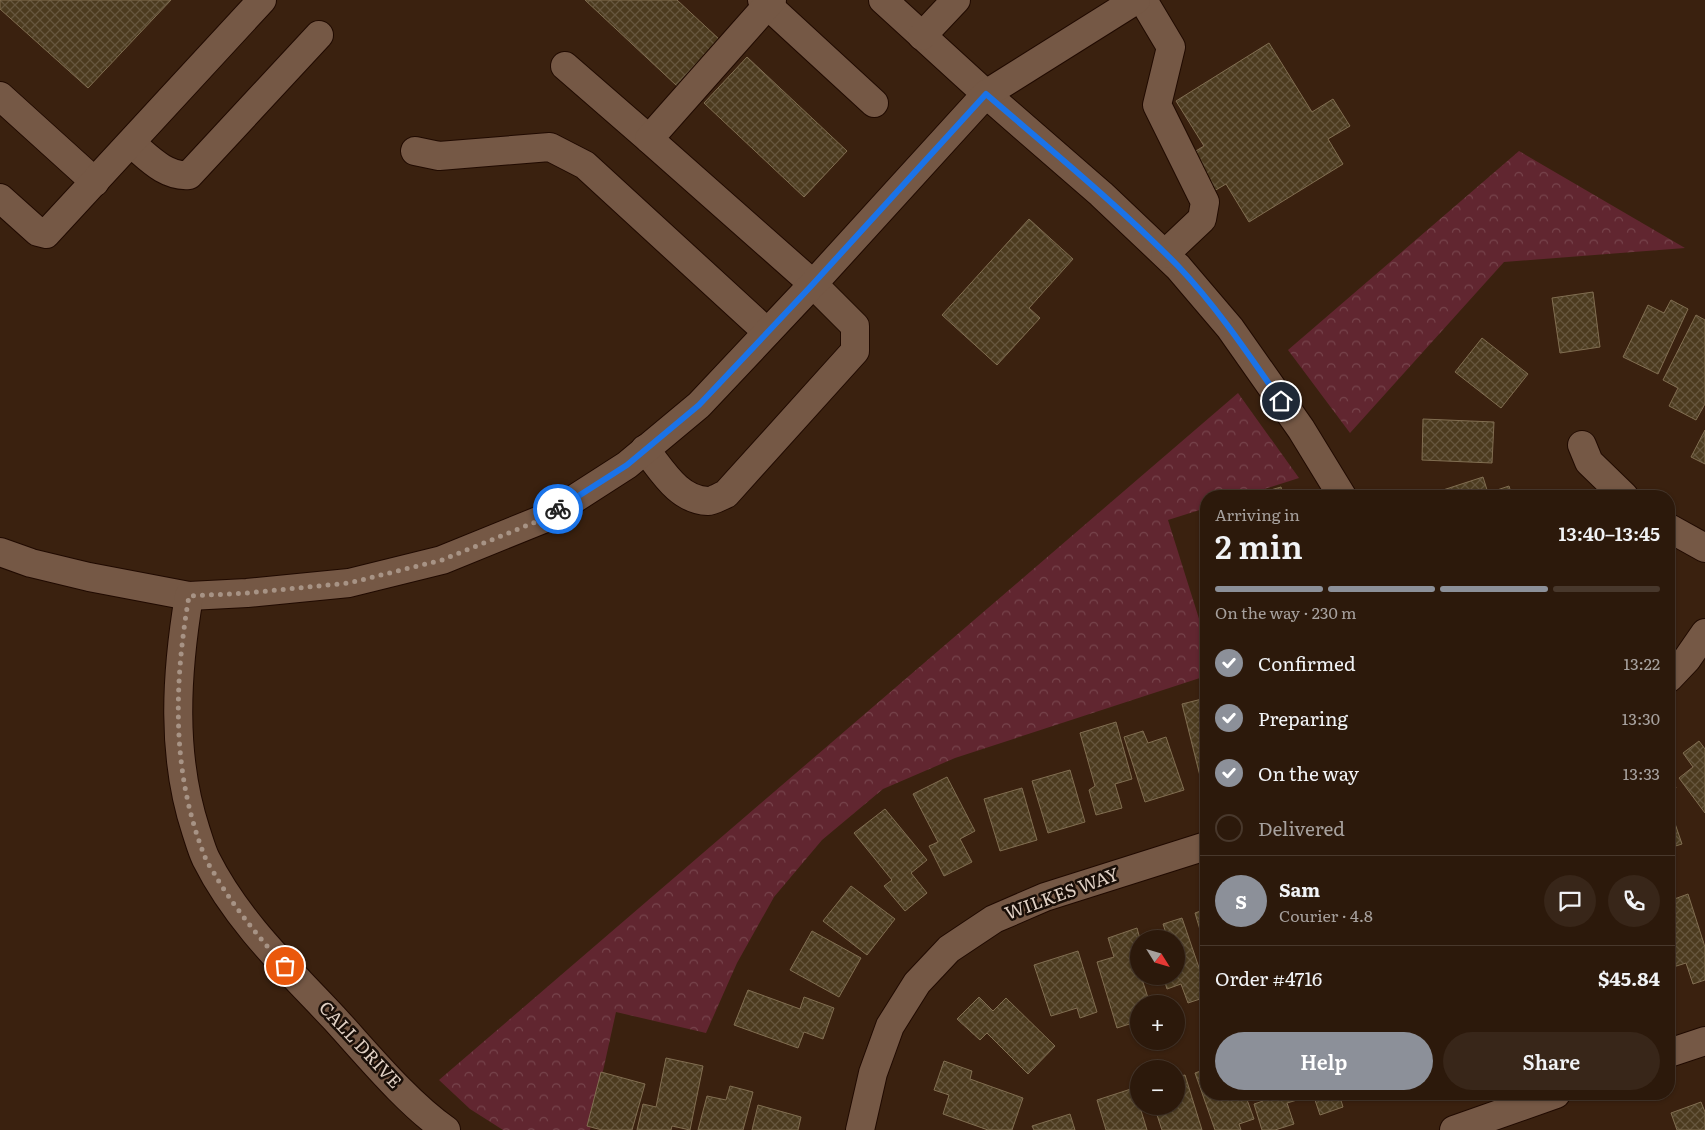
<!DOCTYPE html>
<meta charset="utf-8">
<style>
body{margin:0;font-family:Literata,serif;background:#382619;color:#f1f3f6;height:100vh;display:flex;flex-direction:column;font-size:19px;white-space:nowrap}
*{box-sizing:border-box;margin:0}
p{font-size:16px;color:#a6a09d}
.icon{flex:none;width:28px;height:28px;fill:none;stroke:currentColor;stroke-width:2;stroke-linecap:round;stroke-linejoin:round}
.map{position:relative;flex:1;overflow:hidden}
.side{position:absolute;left:1200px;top:490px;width:475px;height:610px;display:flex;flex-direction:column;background:#2c190b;border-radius:20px;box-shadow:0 1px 4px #0004,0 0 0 1px #48382c}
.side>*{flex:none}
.needle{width:32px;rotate:127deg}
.tools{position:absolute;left:1130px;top:930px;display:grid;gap:10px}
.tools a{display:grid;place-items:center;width:55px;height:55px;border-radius:50%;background:#2c190b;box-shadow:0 1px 4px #0004,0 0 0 1px #48382c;font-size:25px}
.pin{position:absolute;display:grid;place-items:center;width:42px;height:42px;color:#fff;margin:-21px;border:2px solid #fff;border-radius:50%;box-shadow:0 1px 5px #0007}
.courier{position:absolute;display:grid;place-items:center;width:50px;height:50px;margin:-25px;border:4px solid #1a73e8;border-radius:50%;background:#fff;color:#222;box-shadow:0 1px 6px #0007}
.summary em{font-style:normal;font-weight:600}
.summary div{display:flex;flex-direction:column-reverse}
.summary{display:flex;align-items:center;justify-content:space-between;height:85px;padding:0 15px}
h1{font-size:32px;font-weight:600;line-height:38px}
.bar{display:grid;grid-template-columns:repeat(4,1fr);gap:8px 5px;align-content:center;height:60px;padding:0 15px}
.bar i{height:6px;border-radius:4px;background:#48382c}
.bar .current{background:#8c9099}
.bar p{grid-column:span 4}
.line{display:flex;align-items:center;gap:12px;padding:0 15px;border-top:1px solid #48382c}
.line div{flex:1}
.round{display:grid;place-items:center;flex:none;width:52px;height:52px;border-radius:26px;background:#382619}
ol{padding:0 15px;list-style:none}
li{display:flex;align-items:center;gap:15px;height:55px}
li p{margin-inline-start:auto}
li .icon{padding:5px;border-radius:50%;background:#8c9099;color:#fff;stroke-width:4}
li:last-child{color:#a6a09d}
li i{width:28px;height:28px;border:2px solid #48382c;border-radius:50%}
.primary-button{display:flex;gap:10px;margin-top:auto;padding:10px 15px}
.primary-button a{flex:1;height:58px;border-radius:30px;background:#8c9099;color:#fff;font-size:20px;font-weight:600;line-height:58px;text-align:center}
.primary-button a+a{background:#382619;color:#f1f3f6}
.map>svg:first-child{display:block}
.forest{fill:url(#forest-crowns)}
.building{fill:url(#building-cross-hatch);stroke:#816e51}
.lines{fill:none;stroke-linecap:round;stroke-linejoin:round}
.minor-casing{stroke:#200a00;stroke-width:30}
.minor{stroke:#755845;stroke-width:28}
.done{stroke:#a79385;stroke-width:5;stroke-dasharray:0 9}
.route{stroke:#1a73e8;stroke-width:6}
.labels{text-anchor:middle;stroke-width:5;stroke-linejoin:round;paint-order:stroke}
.street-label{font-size:18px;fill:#e1d1c5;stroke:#190e07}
</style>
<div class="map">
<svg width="1705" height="1130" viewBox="0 0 1705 1130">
<defs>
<pattern id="forest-crowns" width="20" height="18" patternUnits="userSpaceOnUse" patternTransform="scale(1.25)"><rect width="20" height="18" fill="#612630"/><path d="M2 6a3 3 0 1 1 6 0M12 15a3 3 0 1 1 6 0" fill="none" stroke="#77444c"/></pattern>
<pattern id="building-cross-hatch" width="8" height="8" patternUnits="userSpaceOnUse" patternTransform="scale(1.25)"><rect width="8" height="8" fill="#4c3b1f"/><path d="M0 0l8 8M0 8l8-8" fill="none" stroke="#66563e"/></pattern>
</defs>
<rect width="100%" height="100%" fill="#3a210f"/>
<g class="forest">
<path d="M1519,151L1685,248L1504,262L1350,433L1288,350Z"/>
<path d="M1238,393L1299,478L1242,496H1206V508L1168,520L1206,641V676L955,758L883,789L822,840L774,897L737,963L706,1033L616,1012L590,1130H503L470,1109L439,1080Z"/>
</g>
<g class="building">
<path d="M0,0H171L88,88L0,9Z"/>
<path d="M585,0H677L720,40L677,86Z"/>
<path d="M1269,43L1312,112L1333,99L1350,126L1328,139L1343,164L1249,222L1226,184L1214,191L1191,154L1204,146L1176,101Z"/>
<path d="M747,57L847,151L804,197L704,103Z"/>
<path d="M1029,219L1073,259L1029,308L1040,318L997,365L942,315Z"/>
<path d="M1593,292L1600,347L1560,353L1552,298Z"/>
<path d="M1671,300L1688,309L1658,374L1623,357L1648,305L1664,313Z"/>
<path d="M1696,315L1705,320V404L1696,420L1669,406L1678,388L1663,380Z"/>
<path d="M1482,338L1528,374L1501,408L1455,372Z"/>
<path d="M1423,419L1494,422L1492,463L1422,460Z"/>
<path d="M1705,430V464L1691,457Z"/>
<path d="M1483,477L1488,493L1509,486L1512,496H1445L1443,490Z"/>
<path d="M1281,487L1283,496H1250Z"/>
<path d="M1206,698V779L1201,780L1182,704Z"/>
<path d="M1116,722L1132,779L1115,784L1122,808L1096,815L1089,790L1095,786L1080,733Z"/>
<path d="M1143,731L1148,743L1166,737L1184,790L1145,802L1124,737Z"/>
<path d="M1699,741L1705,749V813L1679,778L1693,767L1683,753Z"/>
<path d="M1669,768L1676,788L1669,791Z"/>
<path d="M1070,770L1085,822L1048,833L1032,781Z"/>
<path d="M947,777L975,831L960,839L972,862L944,876L929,846L938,842L913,794Z"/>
<path d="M1022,788L1037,840L1000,851L984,799Z"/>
<path d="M1669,806L1682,844L1669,848Z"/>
<path d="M885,809L927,860L911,873L927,893L905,911L884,886L892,880L854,833Z"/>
<path d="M851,886L895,919L867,955L823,921Z"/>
<path d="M1688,894L1705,947V980L1693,984L1686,963L1670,968L1669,963V901Z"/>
<path d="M1206,909V950L1195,913Z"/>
<path d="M1182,918L1206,988V997L1188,1003L1181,984L1167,989L1163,976H1176V939H1168L1163,924Z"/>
<path d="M1137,928L1140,939L1139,960L1136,961L1139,976H1141L1150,1004H1139V1021L1117,1028L1097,962L1114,957L1108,938Z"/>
<path d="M812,931L861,958L839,997L790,970Z"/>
<path d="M1078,951L1097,1012L1080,1018L1077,1008L1051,1016L1034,965Z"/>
<path d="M748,990L800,1009L804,997L834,1008L823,1039L804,1032L798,1048L734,1025Z"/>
<path d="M979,997L993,1011L1006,998L1055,1046L1028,1074L987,1033L980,1040L957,1019Z"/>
<path d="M666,1058L703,1066L690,1130L672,1126L671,1130H637L643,1104L656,1107Z"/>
<path d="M944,1061L972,1071L970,1079L1023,1098L1012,1130H988L943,1114L949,1095L934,1090Z"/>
<path d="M1206,1069V1094H1245L1254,1119L1239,1124L1241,1130H1215L1195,1073Z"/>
<path d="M601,1072L645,1084L632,1130H602L587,1126Z"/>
<path d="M1185,1075L1202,1130H1162L1154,1106H1176V1077Z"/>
<path d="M730,1086L753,1092L743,1130H698L707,1096L726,1100Z"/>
<path d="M1134,1088L1147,1130H1106L1097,1100Z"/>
<path d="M1261,1094H1302L1304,1098L1287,1103L1294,1124L1275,1130H1262L1254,1104L1263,1101Z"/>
<path d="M1313,1094H1339L1343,1107L1320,1115Z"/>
<path d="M1363,1094H1386L1365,1100Z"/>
<path d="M1701,1102L1705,1112V1130H1677L1671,1113Z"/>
<path d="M758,1105L801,1117L798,1130H752Z"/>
<path d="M1070,1114L1075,1130H1034L1032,1126Z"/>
</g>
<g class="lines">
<g class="minor-casing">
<g id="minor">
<path d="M762,0L874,103"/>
<path d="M883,0L986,94L1101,194L1178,267L1230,328L1301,429L1342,496"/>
<path d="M1143,0L1171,47L1157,105L1205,202L1202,219L1165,254"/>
<path d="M922,36L956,0"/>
<path d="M565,66L649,139"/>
<path d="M0,96L95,182"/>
<path d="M131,143C148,157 165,177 189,175L319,35"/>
<path d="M415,151L439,156L550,147L585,165L767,332"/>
<path d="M0,198L38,232L46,234L262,0"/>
<path d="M1582,445L1589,462L1624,496"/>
<path d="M645,449C662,470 678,500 708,501C713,501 721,496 726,494L855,351V326L813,284L649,139L772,0"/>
<path d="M1669,528L1705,548"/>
<path d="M0,552L31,563L89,577L189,596L247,593L349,583L442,560L543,519L627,465L699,405L813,284L986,94L1136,0"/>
<path d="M189,596C176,674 171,755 196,831C199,840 202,851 206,859C237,921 287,968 334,1018C367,1054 406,1102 446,1130"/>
<path d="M1669,678L1687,659L1705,633"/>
<path d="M1669,1053L1705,1041"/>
<path d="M860,1130L873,1073L890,1026L917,983L949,949L994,919L1045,897L1206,846"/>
<path d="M1454,1130L1556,1094"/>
</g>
</g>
<use href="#minor" class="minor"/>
</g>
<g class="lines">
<path class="done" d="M285,966C260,939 238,912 218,880C214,872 208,865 205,857C171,772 174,684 189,596L247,593L349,583L442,560L543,519L558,509"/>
<path class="route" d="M558,509L627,465L699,405L813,284L986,94C1051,150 1118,205 1178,266C1217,307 1249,355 1281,401"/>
</g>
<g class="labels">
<g class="street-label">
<text transform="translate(1062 894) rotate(-20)" y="6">WILKES WAY</text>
<text transform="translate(360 1045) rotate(47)" y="6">CALL DRIVE</text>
</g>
</g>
</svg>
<div class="tools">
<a><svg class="needle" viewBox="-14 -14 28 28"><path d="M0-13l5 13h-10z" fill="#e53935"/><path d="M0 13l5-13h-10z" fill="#a6a09d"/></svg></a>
<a>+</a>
<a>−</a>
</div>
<div class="pin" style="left:285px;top:966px;background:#ea580c"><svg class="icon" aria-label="bag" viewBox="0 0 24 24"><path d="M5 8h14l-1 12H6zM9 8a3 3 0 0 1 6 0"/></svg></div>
<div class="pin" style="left:1281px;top:401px;background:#1f2937"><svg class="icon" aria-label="home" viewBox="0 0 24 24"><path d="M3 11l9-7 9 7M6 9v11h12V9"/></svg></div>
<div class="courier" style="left:558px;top:509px"><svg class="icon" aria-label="bike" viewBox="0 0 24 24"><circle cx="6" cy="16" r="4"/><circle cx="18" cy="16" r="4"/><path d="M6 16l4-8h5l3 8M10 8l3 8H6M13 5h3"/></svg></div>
<section class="side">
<div class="summary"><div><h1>2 min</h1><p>Arriving in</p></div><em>13:40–13:45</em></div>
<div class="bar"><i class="current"></i><i class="current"></i><i class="current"></i><i></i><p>On the way · 230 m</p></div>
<ol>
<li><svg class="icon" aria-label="check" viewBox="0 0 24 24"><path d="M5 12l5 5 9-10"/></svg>Confirmed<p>13:22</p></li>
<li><svg class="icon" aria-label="check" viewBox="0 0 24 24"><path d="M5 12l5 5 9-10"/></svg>Preparing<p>13:30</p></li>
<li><svg class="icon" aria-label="check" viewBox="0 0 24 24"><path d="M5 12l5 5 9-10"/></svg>On the way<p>13:33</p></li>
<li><i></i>Delivered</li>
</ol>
<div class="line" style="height:90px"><b class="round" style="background:#8c9099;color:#fff">S</b><div><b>Sam</b><p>Courier · 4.8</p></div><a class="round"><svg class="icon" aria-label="chat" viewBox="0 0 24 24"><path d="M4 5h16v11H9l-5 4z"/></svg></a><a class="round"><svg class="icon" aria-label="phone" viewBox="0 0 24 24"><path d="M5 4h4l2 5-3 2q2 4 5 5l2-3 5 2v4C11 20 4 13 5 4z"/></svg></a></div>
<div class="line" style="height:65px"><div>Order #4716</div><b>$45.84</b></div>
<div class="primary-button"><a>Help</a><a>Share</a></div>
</section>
</div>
